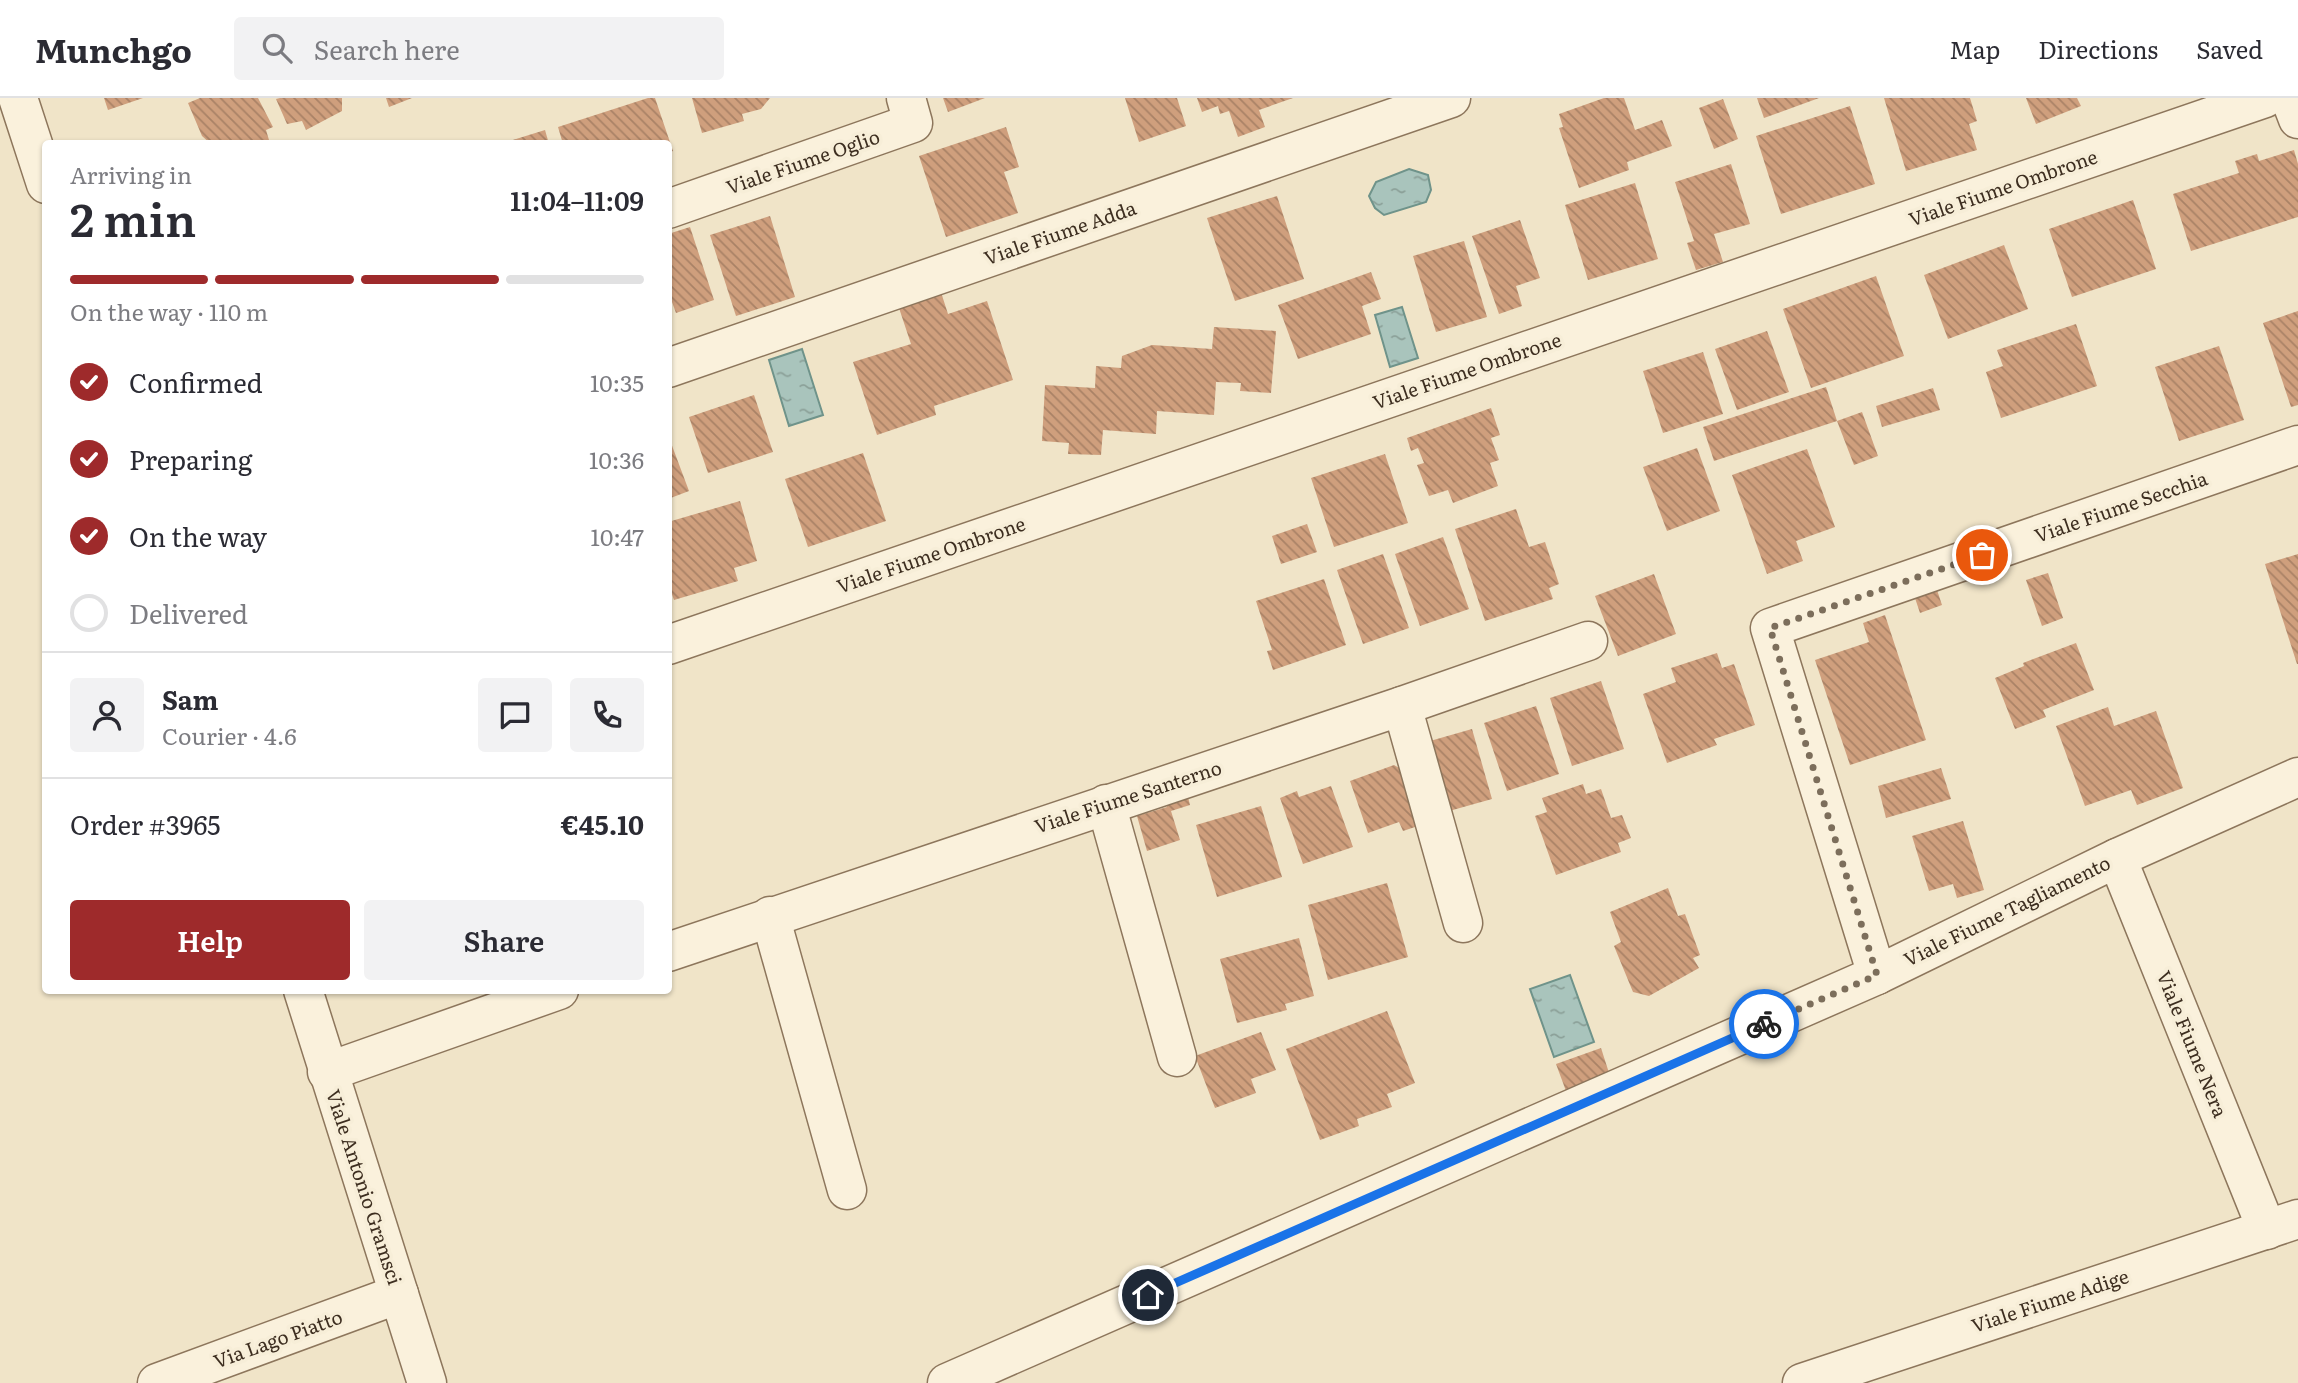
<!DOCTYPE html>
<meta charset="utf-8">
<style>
body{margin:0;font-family:Literata,serif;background:#f2f2f3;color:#2b2b33;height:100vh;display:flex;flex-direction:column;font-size:26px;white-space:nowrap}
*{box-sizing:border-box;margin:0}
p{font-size:23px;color:#7c7c81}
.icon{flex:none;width:38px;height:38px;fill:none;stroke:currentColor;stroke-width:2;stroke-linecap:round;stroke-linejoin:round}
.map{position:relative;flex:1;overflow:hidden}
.drawer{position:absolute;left:42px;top:42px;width:630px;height:854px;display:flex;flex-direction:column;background:#fff;border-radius:7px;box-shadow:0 2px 5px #0004}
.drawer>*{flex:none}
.pin{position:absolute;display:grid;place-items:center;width:60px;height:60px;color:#fff;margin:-30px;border:4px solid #fff;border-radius:50%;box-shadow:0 2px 7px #0007}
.courier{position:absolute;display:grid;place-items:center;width:70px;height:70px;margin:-35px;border:5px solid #1a73e8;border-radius:50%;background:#fff;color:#222;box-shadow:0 2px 9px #0007}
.summary em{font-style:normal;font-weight:600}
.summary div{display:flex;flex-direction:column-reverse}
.summary{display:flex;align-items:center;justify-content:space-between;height:119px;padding:0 28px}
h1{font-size:46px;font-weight:600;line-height:52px}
.bar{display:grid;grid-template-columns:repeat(4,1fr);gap:10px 7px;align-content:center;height:84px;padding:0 28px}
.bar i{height:9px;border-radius:5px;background:#e1e1e2}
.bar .current{background:#9e2a2b}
.bar p{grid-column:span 4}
.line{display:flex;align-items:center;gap:18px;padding:0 28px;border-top:2px solid #e1e1e2}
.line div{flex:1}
.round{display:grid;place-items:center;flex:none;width:74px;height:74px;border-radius:7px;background:#f2f2f3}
ol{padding:0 28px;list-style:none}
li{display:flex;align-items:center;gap:21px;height:77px}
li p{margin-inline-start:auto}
li .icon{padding:7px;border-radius:50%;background:#9e2a2b;color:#fff;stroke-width:4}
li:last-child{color:#7c7c81}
li i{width:38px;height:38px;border:4px solid #e1e1e2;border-radius:50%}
.action{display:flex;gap:14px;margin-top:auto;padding:14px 28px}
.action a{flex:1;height:80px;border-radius:7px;background:#9e2a2b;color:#fff;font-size:28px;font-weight:600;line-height:80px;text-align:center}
.action a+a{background:#f2f2f3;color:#2b2b33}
header{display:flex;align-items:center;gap:42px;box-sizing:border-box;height:98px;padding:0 35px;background:#fff;border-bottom:2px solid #e1e1e2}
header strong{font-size:33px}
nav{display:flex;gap:38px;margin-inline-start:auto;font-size:24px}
.search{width:490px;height:63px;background:#f2f2f3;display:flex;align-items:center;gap:18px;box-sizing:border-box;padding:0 24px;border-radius:7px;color:#7c7c81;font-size:26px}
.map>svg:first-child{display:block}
.water{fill:url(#water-ripples);stroke:#6f938a;stroke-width:2}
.building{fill:url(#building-back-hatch)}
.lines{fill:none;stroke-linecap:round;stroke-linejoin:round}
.minor-casing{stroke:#8d765c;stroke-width:41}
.minor{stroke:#faf1dc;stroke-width:38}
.done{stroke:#7c6e5b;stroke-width:7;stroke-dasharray:0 12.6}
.route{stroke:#1a73e8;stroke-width:9}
.labels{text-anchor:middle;stroke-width:7;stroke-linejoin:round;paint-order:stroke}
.street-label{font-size:19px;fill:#3d2e20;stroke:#f7eed8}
</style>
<header>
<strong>Munchgo</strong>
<div class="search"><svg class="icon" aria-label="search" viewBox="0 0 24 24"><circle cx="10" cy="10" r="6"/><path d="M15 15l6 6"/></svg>Search here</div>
<nav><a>Map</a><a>Directions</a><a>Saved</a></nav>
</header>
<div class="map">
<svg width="2298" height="1285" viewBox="0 0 2298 1285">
<defs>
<pattern id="water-ripples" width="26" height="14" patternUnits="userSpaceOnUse" patternTransform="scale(1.75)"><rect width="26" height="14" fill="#a9c4bc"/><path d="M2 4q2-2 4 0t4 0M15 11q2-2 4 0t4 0" fill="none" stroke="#8ba098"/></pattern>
<pattern id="building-back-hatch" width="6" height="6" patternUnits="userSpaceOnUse" patternTransform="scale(1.75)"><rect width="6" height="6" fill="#cf9f7d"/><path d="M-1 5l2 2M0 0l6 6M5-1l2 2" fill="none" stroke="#a98266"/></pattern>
</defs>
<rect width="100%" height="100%" fill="#f0e4c8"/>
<g class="water">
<path d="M1409,71L1428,77L1431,92L1426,104L1384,117L1375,110L1369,98L1376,84Z"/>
<path d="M1402,209L1418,260L1390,269L1375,217Z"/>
<path d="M802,251L823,317L789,328L769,262Z"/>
<path d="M1570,877L1594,944L1554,959L1530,891Z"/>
</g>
<g class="building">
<path d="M104,0H143L108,12Z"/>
<path d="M200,0H258L273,29L266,32L269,42L260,46H211L202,38L188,5Z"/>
<path d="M280,0H342V13L306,32L302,23L287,26L276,1Z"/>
<path d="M386,0H412L389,9Z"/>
<path d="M648,0H655L673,53L668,55V46H563L558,29Z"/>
<path d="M692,0H770L761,11L742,16L744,23L702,35Z"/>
<path d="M943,0H985L948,14Z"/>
<path d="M1125,0H1177L1186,28L1139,44Z"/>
<path d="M1197,0H1293L1259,12L1265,29L1238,39L1229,13L1220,16L1218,8L1202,14Z"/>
<path d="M1604,0H1624L1635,32L1662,22L1672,48L1627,64L1629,72L1579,90L1559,30L1563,29L1559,16Z"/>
<path d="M1757,0H1819L1764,20Z"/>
<path d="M1884,0H1970L1977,23L1969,26L1977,52L1906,73Z"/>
<path d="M2026,0H2077L2081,8L2036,26Z"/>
<path d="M1723,1L1738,41L1714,51L1699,10Z"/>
<path d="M1850,8L1875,86L1781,116L1756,38Z"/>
<path d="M1006,29L1019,69L1004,74L1018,115L946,139L919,58Z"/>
<path d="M545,32L549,46H503V45Z"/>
<path d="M2294,52L2298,66V119L2191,153L2173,96L2239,75L2235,63L2257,56L2259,63Z"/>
<path d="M1731,66L1750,126L1714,136L1723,164L1696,172L1687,145L1694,143L1675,84Z"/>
<path d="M1635,85L1658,161L1588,182L1565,107Z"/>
<path d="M1277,98L1304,181L1235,203L1207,120Z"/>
<path d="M2133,102L2156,171L2072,199L2049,131Z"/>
<path d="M770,118L795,199L736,218L710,137Z"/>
<path d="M1520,122L1540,180L1516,188L1522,208L1499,216L1472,138Z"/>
<path d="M690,129L714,202L676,215L668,193V136Z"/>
<path d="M1464,143L1487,219L1436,234L1413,158Z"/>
<path d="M2004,147L2028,211L1948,241L1924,177Z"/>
<path d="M1371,174L1381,201L1362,208L1371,236L1298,261L1278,207Z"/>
<path d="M1876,178L1904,258L1811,290L1783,211Z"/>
<path d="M939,188L948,216L987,203L1013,282L934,308L936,317L877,337L853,264L911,246L896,201Z"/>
<path d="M2298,213V307L2291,309L2263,225Z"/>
<path d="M2076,226L2097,288L2001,320L1986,274L2003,268L1997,252Z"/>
<path d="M1214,229L1276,233L1271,295L1240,293L1241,285L1216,284L1214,317L1157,313L1156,336L1103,332L1101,357L1068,356L1069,345L1042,343L1045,287L1095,290L1096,268L1121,270L1122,258L1152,247L1212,251Z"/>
<path d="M1767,233L1789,294L1737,312L1715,251Z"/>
<path d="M2219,248L2244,322L2179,343L2155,269Z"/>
<path d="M1703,254L1723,316L1663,335L1643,273Z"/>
<path d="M1826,289L1837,323L1714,363L1703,329Z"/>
<path d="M1933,290L1940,312L1882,329L1876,308Z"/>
<path d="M754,297L773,354L708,375L689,319Z"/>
<path d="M1491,310L1500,337L1491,340L1499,362L1490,365L1498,388L1453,405L1448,392L1429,398L1417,367L1424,365L1418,350L1411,353L1407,340Z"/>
<path d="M1862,314L1878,358L1854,367L1837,323Z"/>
<path d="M668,337L689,393L668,401Z"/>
<path d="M1697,350L1720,413L1667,433L1643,369Z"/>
<path d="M1807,351L1835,429L1796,443L1803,463L1767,476L1732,377Z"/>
<path d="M863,355L886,423L808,449L785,381Z"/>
<path d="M1385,356L1408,425L1334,449L1311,380Z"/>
<path d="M740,403L757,463L734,470L738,483L674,502L668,485V424Z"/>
<path d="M1516,411L1529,449L1545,444L1559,486L1549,490L1553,501L1485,523L1455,431Z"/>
<path d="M1307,426L1317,454L1281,466L1272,438Z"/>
<path d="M1443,439L1469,511L1420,528L1395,456Z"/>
<path d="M1383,456L1409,530L1363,546L1337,472Z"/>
<path d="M2298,456V566H2297L2265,466Z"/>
<path d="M2048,475L2063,520L2042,528L2026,482Z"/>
<path d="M1654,476L1676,536L1618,558L1595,498Z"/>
<path d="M1324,481L1346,547L1273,572L1267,553L1272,552L1256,503Z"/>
<path d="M1934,483L1942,507L1920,515L1912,491Z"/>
<path d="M1885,517L1926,642L1850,667L1815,562L1869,544L1863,525Z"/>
<path d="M2076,545L2094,592L2043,612L2046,619L2015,631L1995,580L2024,568L2023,565Z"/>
<path d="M1717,555L1722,570L1734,566L1755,627L1714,641L1717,647L1667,665L1643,596L1676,584L1671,570Z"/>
<path d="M1601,583L1624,651L1572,668L1550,600Z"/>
<path d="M1536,608L1559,676L1507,693L1484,625Z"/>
<path d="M2108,609L2114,628L2156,613L2183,690L2137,707L2131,692L2085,708L2056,628Z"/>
<path d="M1472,631L1492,701L1442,715L1423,645Z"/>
<path d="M1394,667L1406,674L1424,726L1403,733L1399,724L1368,735L1350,683Z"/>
<path d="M1941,670L1951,701L1886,720L1878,688Z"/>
<path d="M1583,686L1586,696L1601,691L1611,720L1622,717L1631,740L1618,745L1621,754L1556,777L1535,718L1547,714L1542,700Z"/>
<path d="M1331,688L1353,749L1303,766L1280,700L1297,693L1299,699Z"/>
<path d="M1187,695L1190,707L1171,713L1180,742L1147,753L1137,718L1167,709L1165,702Z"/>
<path d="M1261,708L1282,779L1217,799L1196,727Z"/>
<path d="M1963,723L1984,792L1957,800L1953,786L1929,793L1912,738Z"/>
<path d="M1387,785L1408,859L1328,882L1308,807Z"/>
<path d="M1668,790L1678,818L1685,816L1700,857L1693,860L1699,870L1649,898L1633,894L1614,848L1621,844L1610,814Z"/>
<path d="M1299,840L1314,898L1285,906L1287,912L1237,925L1220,861Z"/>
<path d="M1387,913L1415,985L1387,996L1392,1009L1357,1021L1359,1028L1320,1042L1286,951Z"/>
<path d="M1261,934L1276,972L1251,981L1256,995L1215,1010L1195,958Z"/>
<path d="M1601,950L1610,978L1566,993L1556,966Z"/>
</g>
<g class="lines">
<g class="minor-casing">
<g id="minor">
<path d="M18,0L46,86"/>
<path d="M2290,0L2298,21"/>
<path d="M668,111L913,25L906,0"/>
<path d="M668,270L1451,0"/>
<path d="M668,547L2265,0"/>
<path d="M1402,608L1463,825"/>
<path d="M1106,706L1177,959"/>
<path d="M2117,760L2267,1132"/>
<path d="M770,818L847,1092"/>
<path d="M668,854L1402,608L1588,543"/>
<path d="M1877,877L1770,530L2298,347"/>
<path d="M303,892L427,1285"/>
<path d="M327,974L559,892"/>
<path d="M157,1285L399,1196"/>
<path d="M947,1285L1877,877L2117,760L2298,679"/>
<path d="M1802,1285L2298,1121"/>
</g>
</g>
<use href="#minor" class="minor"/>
</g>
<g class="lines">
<path class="done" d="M1764,926L1877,877L1770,530L1982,457"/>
<path class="route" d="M1148,1197L1764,926"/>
</g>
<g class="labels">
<g class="street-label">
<text transform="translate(803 64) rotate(-19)" y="7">Viale Fiume Oglio</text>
<text transform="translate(2003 90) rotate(-19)" y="7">Viale Fiume Ombrone</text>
<text transform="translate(1060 135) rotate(-19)" y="7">Viale Fiume Adda</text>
<text transform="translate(1467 273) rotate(-19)" y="7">Viale Fiume Ombrone</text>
<text transform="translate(2121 409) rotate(-19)" y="7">Viale Fiume Secchia</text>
<text transform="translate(931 457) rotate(-19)" y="7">Viale Fiume Ombrone</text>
<text transform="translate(1128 699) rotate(-18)" y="7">Viale Fiume Santerno</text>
<text transform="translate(2007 813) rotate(-26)" y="7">Viale Fiume Tagliamento</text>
<text transform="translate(2192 946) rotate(68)" y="7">Viale Fiume Nera</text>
<text transform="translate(364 1089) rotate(72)" y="7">Viale Antonio Gramsci</text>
<text transform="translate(2050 1203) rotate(-18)" y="7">Viale Fiume Adige</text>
<text transform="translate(278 1241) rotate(-20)" y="7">Via Lago Piatto</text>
</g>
</g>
</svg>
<div class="pin" style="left:1982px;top:457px;background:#ea580c"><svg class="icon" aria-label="bag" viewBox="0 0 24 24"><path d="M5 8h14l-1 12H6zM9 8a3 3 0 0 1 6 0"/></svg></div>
<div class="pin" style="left:1148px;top:1197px;background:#1f2937"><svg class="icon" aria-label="home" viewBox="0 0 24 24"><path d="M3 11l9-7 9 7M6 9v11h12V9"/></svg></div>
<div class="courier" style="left:1764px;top:926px"><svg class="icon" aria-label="bike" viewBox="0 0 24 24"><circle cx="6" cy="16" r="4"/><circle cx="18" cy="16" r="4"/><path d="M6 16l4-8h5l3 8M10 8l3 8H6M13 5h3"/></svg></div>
<section class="drawer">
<div class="summary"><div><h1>2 min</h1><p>Arriving in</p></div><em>11:04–11:09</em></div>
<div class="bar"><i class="current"></i><i class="current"></i><i class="current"></i><i></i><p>On the way · 110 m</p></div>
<ol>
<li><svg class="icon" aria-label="check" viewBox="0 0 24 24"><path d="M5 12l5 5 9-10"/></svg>Confirmed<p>10:35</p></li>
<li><svg class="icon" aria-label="check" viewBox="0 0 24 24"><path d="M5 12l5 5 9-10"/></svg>Preparing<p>10:36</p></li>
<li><svg class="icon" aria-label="check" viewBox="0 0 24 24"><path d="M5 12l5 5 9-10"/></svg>On the way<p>10:47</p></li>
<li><i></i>Delivered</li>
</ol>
<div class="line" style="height:126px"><a class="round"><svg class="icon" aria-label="person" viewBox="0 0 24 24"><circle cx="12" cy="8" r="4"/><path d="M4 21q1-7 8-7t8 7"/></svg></a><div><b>Sam</b><p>Courier · 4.6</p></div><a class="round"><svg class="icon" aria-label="chat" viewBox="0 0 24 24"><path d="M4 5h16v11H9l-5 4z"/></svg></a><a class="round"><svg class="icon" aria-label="phone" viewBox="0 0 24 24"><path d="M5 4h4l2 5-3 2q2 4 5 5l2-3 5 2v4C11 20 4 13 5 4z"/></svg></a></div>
<div class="line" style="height:91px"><div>Order #3965</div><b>€45.10</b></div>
<div class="action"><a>Help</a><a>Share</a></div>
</section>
</div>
